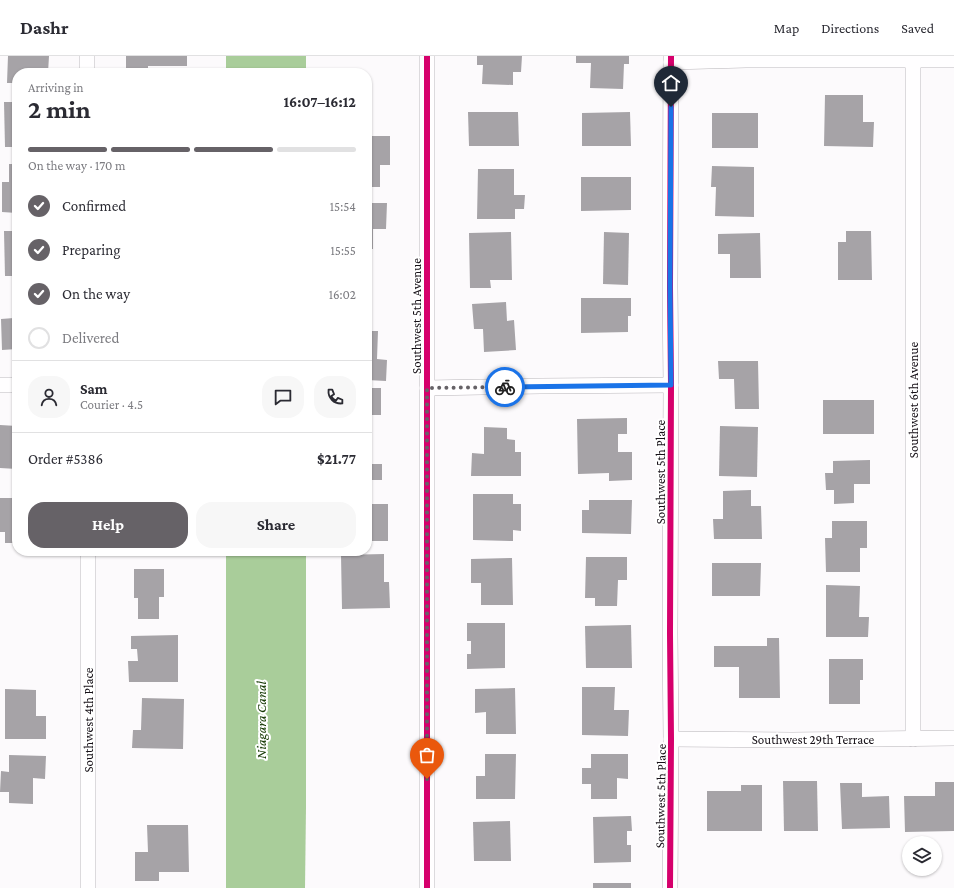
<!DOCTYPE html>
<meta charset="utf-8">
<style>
body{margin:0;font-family:"Crimson Pro",serif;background:#f7f7f7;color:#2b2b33;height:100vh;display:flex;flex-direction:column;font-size:15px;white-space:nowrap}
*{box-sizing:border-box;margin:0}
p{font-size:13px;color:#7c7c81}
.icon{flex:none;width:22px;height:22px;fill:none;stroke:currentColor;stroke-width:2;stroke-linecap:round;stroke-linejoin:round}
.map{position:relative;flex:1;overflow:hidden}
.details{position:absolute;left:12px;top:12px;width:360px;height:488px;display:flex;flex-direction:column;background:#fff;border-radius:16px;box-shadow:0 1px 3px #0004}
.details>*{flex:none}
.fabs{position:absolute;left:902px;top:780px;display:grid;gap:8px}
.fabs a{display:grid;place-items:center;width:40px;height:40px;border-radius:50%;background:#fff;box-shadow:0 1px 3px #0004;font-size:20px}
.pin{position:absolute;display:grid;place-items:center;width:34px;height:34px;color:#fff;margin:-41px -17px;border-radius:50% 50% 50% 0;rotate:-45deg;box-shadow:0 0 4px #0007}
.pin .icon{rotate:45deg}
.courier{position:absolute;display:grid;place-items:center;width:40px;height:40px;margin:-20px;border:3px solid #1a73e8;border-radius:50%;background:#fff;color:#222;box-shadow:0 1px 5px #0007}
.overview em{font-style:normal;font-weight:700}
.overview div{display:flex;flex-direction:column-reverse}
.overview{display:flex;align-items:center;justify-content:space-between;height:68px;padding:0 16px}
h1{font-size:26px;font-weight:700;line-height:30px}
.bar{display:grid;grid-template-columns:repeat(4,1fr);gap:6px 4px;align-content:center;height:48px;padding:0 16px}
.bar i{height:5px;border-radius:3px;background:#e1e1e2}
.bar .active{background:#666267}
.bar p{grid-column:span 4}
.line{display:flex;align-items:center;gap:10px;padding:0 16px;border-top:1px solid #e1e1e2}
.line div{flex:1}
.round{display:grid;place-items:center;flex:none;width:42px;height:42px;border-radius:16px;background:#f7f7f7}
ol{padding:0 16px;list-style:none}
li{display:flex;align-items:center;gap:12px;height:44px}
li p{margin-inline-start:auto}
li .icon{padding:4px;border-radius:50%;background:#666267;color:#fff;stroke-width:4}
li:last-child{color:#7c7c81}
li i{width:22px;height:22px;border:2px solid #e1e1e2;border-radius:50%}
.primary-button{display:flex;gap:8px;margin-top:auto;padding:8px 16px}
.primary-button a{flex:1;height:46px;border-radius:16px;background:#666267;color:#fff;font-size:16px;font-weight:700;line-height:46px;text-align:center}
.primary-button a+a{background:#f7f7f7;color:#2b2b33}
header{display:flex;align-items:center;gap:24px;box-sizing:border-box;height:56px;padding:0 20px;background:#fff;border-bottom:1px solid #e1e1e2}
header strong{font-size:19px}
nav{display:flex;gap:22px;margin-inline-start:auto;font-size:14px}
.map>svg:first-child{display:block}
.water{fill:#a9cd9a}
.building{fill:#a6a3a7}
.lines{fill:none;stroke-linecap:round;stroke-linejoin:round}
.minor-casing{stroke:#b9b6ba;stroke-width:16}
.minor{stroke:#fffeff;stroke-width:15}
.cycleway-casing{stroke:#fff;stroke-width:8}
.cycleway{stroke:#d6006c;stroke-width:6}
.done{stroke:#666267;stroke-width:4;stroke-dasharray:0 7.2}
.route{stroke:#1a73e8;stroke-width:5}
.labels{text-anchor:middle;stroke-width:4;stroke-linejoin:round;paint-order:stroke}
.street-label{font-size:13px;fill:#161017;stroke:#fff}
.water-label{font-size:14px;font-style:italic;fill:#153803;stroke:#fff}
</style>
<header>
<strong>Dashr</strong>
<nav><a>Map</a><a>Directions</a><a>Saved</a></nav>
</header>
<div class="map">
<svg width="954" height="832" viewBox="0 0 954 832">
<rect width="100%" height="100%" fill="#fcfafc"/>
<g class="water">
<rect x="226" y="0" width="80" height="17"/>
<path d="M226,495H306V751L305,832H226Z"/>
</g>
<g class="building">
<path d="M8,0H49L48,17H17V27H7Z"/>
<path d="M126,0H187V10H148V16H126Z"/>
<path d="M477,0H522L521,16H513V29L482,28L483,9H477Z"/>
<path d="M576,0H629V8H624L623,33L590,32L591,7H576Z"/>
<path d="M825,39H863V66H874L873,91L824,90Z"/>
<path d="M4,46H17V91H5Z"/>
<path d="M468,56H518L519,90H469Z"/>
<path d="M630,56L631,90H582V57Z"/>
<rect x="712" y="57" width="46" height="35"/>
<path d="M369,80H390V109H380V131H367V87H369Z"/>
<path d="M9,108H17V157L2,156V126H9Z"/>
<path d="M712,110L754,111V161L715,160L716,131H711Z"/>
<path d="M478,113H514V139H525L524,153H515V163H477Z"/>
<path d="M581,121H631V154L581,155Z"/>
<path d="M367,147H387L386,173H373V193H367Z"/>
<path d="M4,175H17V220H5Z"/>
<path d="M846,175H871L872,224H838V186H846Z"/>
<path d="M511,176L512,224H490L491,232H470L469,177Z"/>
<path d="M604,176L629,177L628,229L603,228Z"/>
<path d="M760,177L761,222H730V198H718V178Z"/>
<path d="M581,242H631V260H628V276L581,277Z"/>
<path d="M506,246L507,265L514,264L516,294L484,296L483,273H474L472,248Z"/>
<path d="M14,247H17V293L2,294L1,263L14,262Z"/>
<path d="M367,275H378L377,303L387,304L386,325L367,324Z"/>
<path d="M718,305H758L759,353H735L734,323H719Z"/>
<rect x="367" y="332" width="14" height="27"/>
<rect x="823" y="344" width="51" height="34"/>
<path d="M627,362V378H618V396H632V424L609,425V417L578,418L577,363Z"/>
<path d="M0,369L17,370V413L0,412Z"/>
<path d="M720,370L758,371L757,421L719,420Z"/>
<path d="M484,371L507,372V383L515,384V396H521V420H471L472,397L484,398Z"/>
<path d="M870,404V428H854V447L834,448V434H826L825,417H833V405Z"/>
<rect x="367" y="408" width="15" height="16"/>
<path d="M367,426H372L371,448H388V485H367Z"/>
<path d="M751,434V450H761L762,483H714L713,463H723V435Z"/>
<path d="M473,438H513V448H521V475L513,474V485L473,484Z"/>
<path d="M0,442H17V487H5V476H0Z"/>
<path d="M589,444H632L631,478L582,477V454H589Z"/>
<path d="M832,465H867V492H860V516H826L825,482H832Z"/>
<path d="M384,498V526H389L390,552L342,553L341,499Z"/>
<path d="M586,501H627V524H618L617,550H595V542H585Z"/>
<path d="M512,502L513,549H481V527H471V503Z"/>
<path d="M712,507H761L760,540H712Z"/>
<path d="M134,513H164V541H159V563H138V542H134Z"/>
<path d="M826,529L860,530L859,561H869L868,581H826Z"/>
<path d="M467,567H505V612L467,613V598H471V585H467Z"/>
<path d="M631,569L632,612H586L585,570Z"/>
<path d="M178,579V626H129L128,605H138L137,593H131V580Z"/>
<path d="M767,582H779L780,642H739V611H714V590H767Z"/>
<path d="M829,603H863V624H860V648H829Z"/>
<path d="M582,631H615L614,654H629L628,680L582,679Z"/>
<path d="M515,632L516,678H486V656L475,657V633Z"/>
<path d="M5,633L36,634V660H46V683H5Z"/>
<path d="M142,642L184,643L183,693L132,692L133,674H141Z"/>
<path d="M485,698H516L515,743H476V720H485Z"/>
<path d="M591,698H628V723L617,722V743H591V728H582V712H591Z"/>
<path d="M9,699L46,700L45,723L33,722V748L9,747V736H0L1,715L9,716Z"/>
<path d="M783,725H817L818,775H784Z"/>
<path d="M935,726H954V775L905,776L904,740H935Z"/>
<path d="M840,727H862V741L889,740L890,772L842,773Z"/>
<path d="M741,729H762V775H707V735H741Z"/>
<path d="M631,760L632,775H627V789H631V806L594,807L593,761Z"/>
<path d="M510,765L511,805H474L473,766Z"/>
<path d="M147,769H188L189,816H159V825H135V796H148Z"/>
<rect x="593" y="827" width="38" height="5"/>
</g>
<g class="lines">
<g class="minor-casing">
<g id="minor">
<path d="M671,6L746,4H954"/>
<path d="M87,17V0"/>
<path d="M0,329H17"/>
<path d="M427,332L541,330L671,329"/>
<path d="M671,683L792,684L954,682"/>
<path d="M913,683V5"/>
<path d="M88,832V495"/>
<path d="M427,832V0"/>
<path d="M670,832L671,683L670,578L671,329L670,231L671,0"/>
</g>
</g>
<use href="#minor" class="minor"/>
<g class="cycleway-casing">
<g id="cycleway">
<path d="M427,832V0"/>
<path d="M670,832L671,683L670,578L671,329L670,231L671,0"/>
</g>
</g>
<use href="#cycleway" class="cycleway"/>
</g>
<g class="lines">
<path class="done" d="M427,723V332L505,331"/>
<path class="route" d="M505,331L671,329L670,231L671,51"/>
</g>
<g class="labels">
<g class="street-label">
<text transform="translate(416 260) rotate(-90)" y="5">Southwest 5th Avenue</text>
<text transform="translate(913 344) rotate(-90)" y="5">Southwest 6th Avenue</text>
<text transform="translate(660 416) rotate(-90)" y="5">Southwest 5th Place</text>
<text transform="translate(88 664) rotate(-90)" y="5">Southwest 4th Place</text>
<text x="813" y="688">Southwest 29th Terrace</text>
<text transform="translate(660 740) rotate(-89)" y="5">Southwest 5th Place</text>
</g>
<g class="water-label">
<text transform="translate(261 664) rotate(-90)" y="5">Niagara Canal</text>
</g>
</g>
</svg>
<div class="fabs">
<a><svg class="icon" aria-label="layers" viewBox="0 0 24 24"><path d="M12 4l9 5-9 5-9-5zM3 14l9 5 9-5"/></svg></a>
</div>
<div class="pin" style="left:427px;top:723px;background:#ea580c"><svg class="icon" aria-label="bag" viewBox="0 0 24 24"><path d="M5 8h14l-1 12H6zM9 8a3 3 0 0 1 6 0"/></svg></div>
<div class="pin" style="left:671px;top:51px;background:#1f2937"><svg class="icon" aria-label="home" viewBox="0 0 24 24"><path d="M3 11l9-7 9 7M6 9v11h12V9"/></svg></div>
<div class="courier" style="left:505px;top:331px"><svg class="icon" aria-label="bike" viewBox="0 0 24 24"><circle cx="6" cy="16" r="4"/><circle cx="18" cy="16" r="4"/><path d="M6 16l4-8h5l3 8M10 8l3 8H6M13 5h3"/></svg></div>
<section class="details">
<div class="overview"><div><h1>2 min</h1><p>Arriving in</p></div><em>16:07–16:12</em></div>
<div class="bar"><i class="active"></i><i class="active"></i><i class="active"></i><i></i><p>On the way · 170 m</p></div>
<ol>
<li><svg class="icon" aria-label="check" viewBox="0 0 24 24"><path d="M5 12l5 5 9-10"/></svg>Confirmed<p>15:54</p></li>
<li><svg class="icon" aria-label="check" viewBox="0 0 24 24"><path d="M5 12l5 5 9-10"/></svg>Preparing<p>15:55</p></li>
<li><svg class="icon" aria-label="check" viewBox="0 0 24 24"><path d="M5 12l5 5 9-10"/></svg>On the way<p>16:02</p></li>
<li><i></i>Delivered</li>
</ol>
<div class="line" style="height:72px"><a class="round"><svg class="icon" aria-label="person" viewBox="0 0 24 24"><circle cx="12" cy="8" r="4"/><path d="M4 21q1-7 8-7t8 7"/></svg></a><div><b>Sam</b><p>Courier · 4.5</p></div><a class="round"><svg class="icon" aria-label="chat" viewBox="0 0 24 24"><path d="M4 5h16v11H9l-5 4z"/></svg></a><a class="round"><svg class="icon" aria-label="phone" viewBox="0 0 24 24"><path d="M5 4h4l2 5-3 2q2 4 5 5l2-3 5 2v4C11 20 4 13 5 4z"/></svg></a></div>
<div class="line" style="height:52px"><div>Order #5386</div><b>$21.77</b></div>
<div class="primary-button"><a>Help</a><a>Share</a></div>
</section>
</div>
